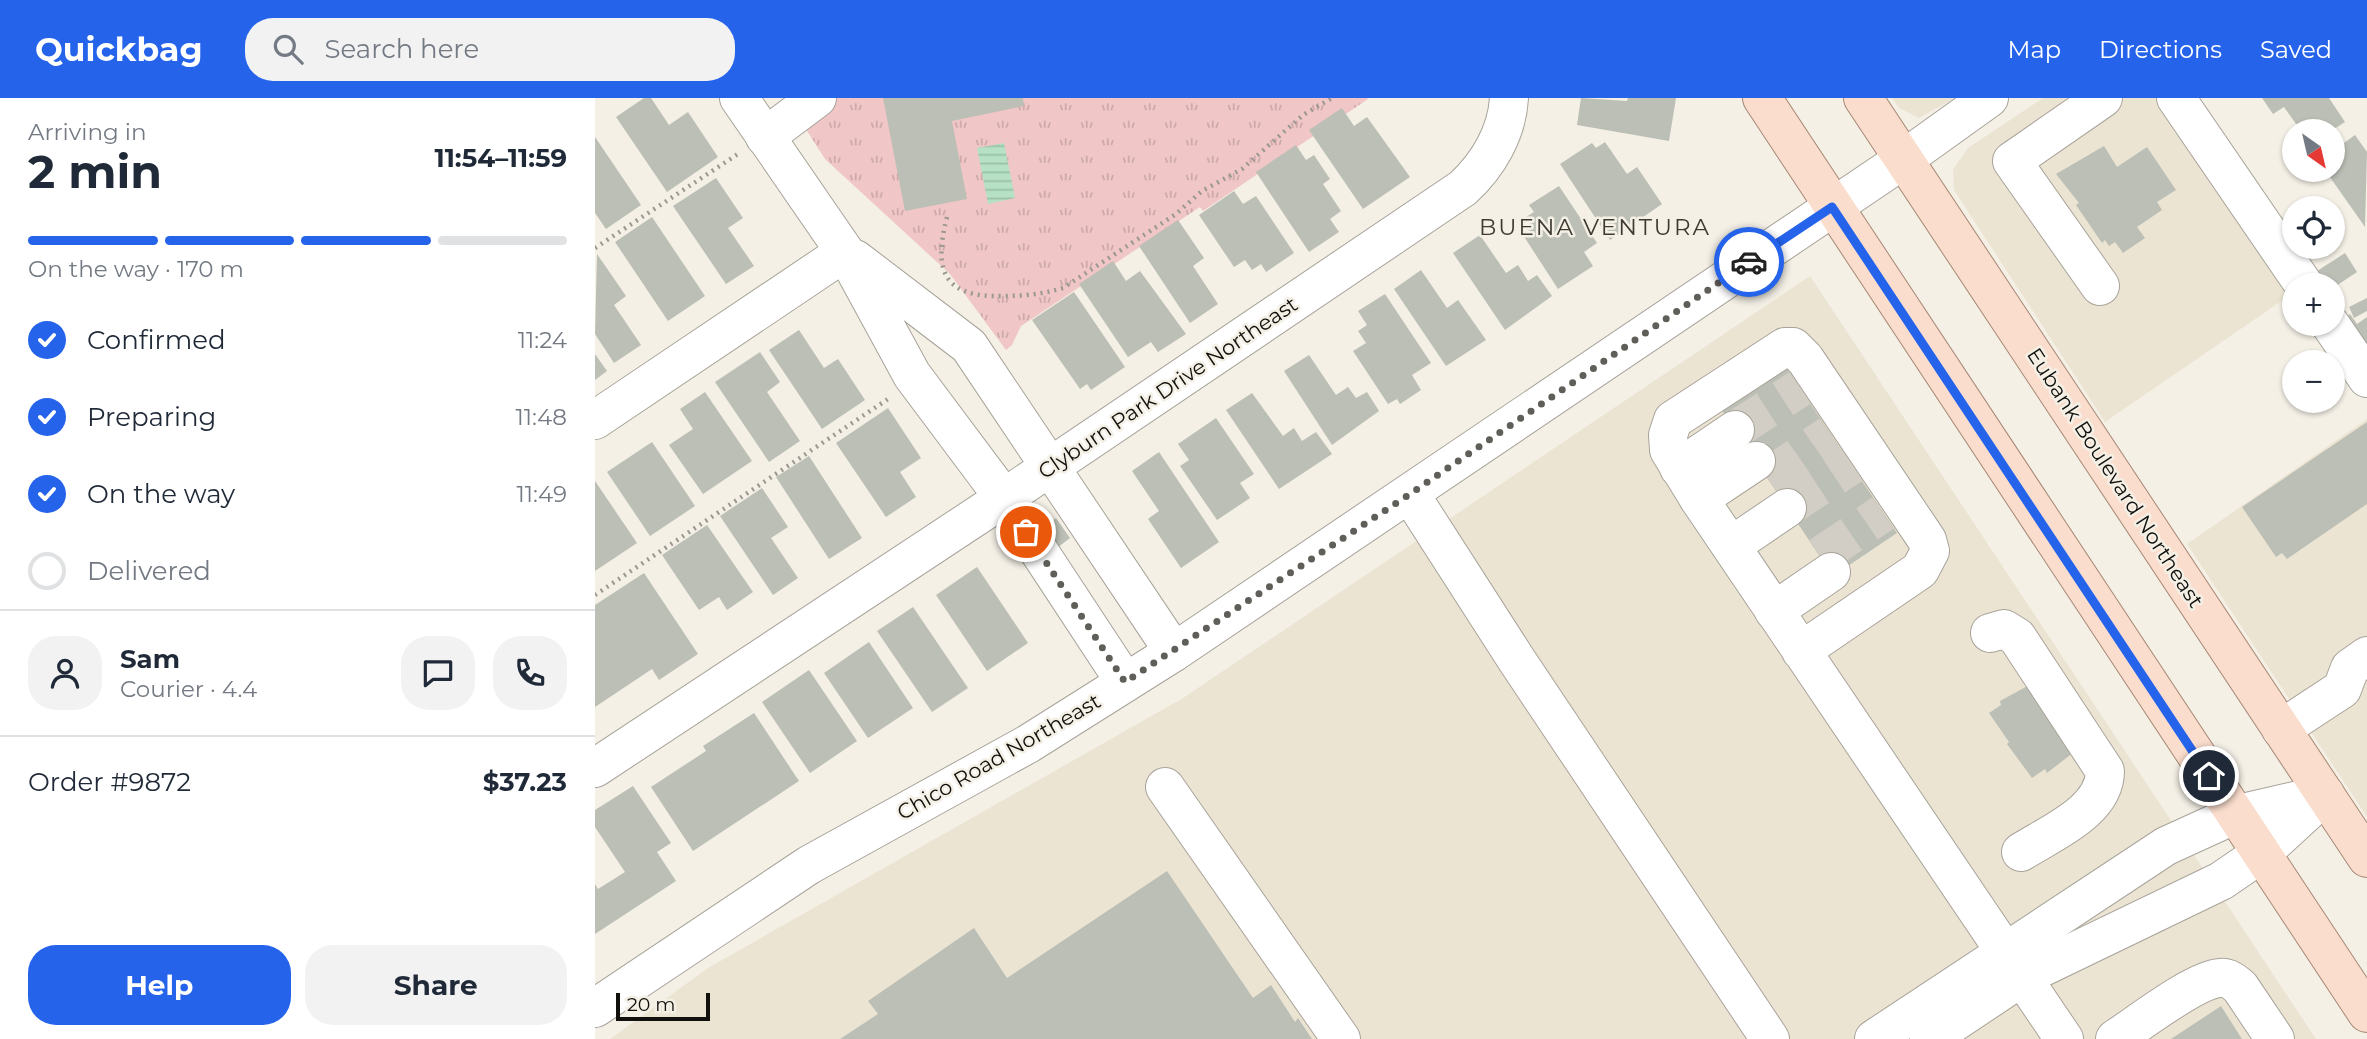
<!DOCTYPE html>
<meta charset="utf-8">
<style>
body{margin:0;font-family:Montserrat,sans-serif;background:#f2f2f3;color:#1f2937;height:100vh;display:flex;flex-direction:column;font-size:26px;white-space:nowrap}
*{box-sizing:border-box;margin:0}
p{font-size:23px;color:#747a83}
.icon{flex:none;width:38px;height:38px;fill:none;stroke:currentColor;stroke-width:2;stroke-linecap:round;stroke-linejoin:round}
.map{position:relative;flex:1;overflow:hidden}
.sheet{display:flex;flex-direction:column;background:#fff;width:595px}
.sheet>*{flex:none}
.needle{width:46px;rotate:146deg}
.fabs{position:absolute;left:1687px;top:21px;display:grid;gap:14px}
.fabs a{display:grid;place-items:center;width:63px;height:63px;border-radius:50%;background:#fff;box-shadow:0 2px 5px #0004;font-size:35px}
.scale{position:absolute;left:21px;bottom:18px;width:94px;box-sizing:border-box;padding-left:7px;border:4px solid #11100d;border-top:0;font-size:19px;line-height:24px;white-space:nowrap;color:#11100d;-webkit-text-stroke:5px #f4f0e6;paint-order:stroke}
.pin{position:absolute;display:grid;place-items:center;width:60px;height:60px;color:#fff;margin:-30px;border:4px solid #fff;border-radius:50%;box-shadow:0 2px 7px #0007}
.courier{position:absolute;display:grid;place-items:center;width:70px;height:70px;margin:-35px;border:5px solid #2563eb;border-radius:50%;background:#fff;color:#222;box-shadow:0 2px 9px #0007}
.summary em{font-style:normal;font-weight:700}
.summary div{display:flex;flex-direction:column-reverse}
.summary{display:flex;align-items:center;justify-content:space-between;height:119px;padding:0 28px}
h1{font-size:46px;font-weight:700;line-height:52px}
.bar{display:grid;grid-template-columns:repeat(4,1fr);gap:10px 7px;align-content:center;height:84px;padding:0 28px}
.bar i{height:9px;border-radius:5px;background:#e0e1e3}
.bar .active{background:#2563eb}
.bar p{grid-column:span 4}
.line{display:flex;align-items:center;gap:18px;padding:0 28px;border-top:2px solid #e0e1e3}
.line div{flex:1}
.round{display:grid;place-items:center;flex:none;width:74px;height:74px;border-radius:28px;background:#f2f2f3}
ol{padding:0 28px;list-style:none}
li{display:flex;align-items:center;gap:21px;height:77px}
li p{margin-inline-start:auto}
li .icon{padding:7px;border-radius:50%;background:#2563eb;color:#fff;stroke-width:4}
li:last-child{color:#747a83}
li i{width:38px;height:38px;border:4px solid #e0e1e3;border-radius:50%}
.action{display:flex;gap:14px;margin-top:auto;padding:14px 28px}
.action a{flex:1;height:80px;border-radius:28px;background:#2563eb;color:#fff;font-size:28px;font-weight:700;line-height:80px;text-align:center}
.action a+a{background:#f2f2f3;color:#1f2937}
header{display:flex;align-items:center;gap:42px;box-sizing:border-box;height:98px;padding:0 35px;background:#2563eb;color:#fff}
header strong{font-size:33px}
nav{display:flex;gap:38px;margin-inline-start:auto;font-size:24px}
.search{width:490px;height:63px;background:#f2f2f3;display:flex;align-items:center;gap:18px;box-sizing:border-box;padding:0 24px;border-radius:28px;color:#747a83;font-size:26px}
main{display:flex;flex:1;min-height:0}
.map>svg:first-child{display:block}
.built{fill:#ece4d3}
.park{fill:url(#park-tufts)}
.water{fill:url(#water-rules)}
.building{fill:#bcbfb5}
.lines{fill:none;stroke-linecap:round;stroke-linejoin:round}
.minor-tunnel{stroke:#d2cec5;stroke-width:38;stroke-dasharray:38 19;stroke-linecap:butt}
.minor-casing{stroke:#a8a39a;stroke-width:40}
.major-casing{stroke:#a68774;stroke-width:40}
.path{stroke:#9a9890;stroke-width:4.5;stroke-dasharray:2 5;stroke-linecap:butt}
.minor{stroke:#fff;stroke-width:38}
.major{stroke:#faddcd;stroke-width:38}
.done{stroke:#605e59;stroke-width:7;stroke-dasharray:0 12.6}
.route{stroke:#2563eb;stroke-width:9}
.labels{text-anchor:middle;stroke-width:5;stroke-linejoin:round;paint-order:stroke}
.street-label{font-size:21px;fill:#11100d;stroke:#f4f0e6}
.neighbourhood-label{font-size:23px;letter-spacing:2px;fill:#3e3a32;stroke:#f4f0e6}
</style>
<header>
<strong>Quickbag</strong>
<div class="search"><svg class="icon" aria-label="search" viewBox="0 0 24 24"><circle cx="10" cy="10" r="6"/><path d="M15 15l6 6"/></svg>Search here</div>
<nav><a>Map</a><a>Directions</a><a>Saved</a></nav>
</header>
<main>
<section class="sheet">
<div class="summary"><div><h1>2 min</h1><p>Arriving in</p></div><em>11:54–11:59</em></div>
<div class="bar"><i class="active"></i><i class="active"></i><i class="active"></i><i></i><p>On the way · 170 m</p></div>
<ol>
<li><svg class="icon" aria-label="check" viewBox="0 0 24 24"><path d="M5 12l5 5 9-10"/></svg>Confirmed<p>11:24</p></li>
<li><svg class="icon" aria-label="check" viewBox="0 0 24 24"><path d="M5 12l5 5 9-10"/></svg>Preparing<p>11:48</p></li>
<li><svg class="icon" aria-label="check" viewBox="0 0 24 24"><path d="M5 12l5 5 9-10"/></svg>On the way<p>11:49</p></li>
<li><i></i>Delivered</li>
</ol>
<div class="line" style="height:126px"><a class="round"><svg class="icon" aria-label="person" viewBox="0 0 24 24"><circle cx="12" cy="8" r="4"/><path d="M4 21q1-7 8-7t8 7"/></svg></a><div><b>Sam</b><p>Courier · 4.4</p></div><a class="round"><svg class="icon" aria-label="chat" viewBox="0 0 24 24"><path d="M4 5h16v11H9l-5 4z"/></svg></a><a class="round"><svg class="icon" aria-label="phone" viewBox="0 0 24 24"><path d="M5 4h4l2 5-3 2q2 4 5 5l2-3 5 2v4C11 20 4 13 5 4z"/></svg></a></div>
<div class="line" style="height:91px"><div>Order #9872</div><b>$37.23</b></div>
<div class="action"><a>Help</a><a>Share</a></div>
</section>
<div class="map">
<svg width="1772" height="941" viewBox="0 0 1772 941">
<defs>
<pattern id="park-tufts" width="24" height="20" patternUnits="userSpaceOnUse" patternTransform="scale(1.75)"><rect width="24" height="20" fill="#f0c6c7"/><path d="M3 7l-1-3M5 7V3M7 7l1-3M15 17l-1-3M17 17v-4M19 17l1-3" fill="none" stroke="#cda9aa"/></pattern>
<pattern id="water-rules" width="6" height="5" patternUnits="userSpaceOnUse" patternTransform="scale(1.75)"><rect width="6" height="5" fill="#b6e1c4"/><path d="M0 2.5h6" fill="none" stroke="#9bc0a7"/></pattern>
</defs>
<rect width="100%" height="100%" fill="#f4f0e6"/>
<g class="built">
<path d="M1297,0H1360L1324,20L1304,10Z"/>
<path d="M1448,0H1561L1698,195L1510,324L1359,92L1358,71L1373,50Z"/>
<path d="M1215,178L1721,941H15L113,870L588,600Z"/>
<path d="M1772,321V719L1592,446Z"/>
</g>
<path class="park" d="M191,0H772L773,1L608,113L605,109L426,228L417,247L411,252L355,176L230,61Z"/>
<path class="water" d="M409,45L420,100L393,106L382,50Z"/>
<g class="building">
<path d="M49,0H56L74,27L93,14L123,59L72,94L21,19Z"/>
<path d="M288,0H428L429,8L357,23L372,101L310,113Z"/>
<path d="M986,0L1032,3L1033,0H1081L1074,43L982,27Z"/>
<path d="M1667,0H1734L1750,24L1736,33H1706L1689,9L1678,16Z"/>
<path d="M747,10L759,28L772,19L815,79L768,111L714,32Z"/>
<path d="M1760,37L1772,54L1770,129L1730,72H1738V53Z"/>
<path d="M0,39L46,107L11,131L0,115Z"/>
<path d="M1010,44L1032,76L1042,69L1067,106L1015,142L965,66L997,45L1001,50Z"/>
<path d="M701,47L711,62L719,57L735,81L728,86L746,113L735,121L744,134L714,154L661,74Z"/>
<path d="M1509,48L1522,69L1552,49L1581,92L1562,104L1567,112L1542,129L1550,140L1528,155L1520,144L1514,148L1510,142L1507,145L1481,107L1484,105L1461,76Z"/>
<path d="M121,80L148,120L133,130L159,168L131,186L78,108Z"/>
<path d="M964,88L1002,145L989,154L998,168L963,191L928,137L938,130L931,119L939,114L934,107Z"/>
<path d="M639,93L648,106L661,98L699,155L671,174L666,166L657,172L650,162L639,169L604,117Z"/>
<path d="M57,119L110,198L73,223L20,144Z"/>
<path d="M583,122L609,160L598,168L623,206L595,225L544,148Z"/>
<path d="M885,137L911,175L923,167L933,183L942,177L957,198L910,232L858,155Z"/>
<path d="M1750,155L1762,174L1738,190V187H1727L1719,175Z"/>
<path d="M2,156L31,198L19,207L46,247L19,265L0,236Z"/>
<path d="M518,163L531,183L545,173L591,236L563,254L556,244L533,259L484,186Z"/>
<path d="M826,172L852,210L863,202L891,242L851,268L799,191Z"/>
<path d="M479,194L530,269L496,292L492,286L485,291L437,222Z"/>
<path d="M790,196L836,265L817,277L826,292L805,306L802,301L793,306L758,253L771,245L763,233L772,227L763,213Z"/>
<path d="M1772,200V213L1759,220L1754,209Z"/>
<path d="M1755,216L1762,226L1772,219V251L1748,221Z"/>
<path d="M204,232L229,270L243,261L270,302L227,331L174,252Z"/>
<path d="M165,254L185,284L172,294L205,343L174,364L120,284Z"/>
<path d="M0,256L12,273L0,282Z"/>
<path d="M714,257L741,297L753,289L761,300L772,294L784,313L737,347L689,273Z"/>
<path d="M1190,268L1302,435L1238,478L1126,311Z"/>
<path d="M110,294L157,363L108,396L74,347L98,331L85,311Z"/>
<path d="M657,295L688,338L699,330L707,343L721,334L737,356L684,391L631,312Z"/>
<path d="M293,310L326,360L305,374L321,399L291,419L241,345Z"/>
<path d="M621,320L659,376L645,385L655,400L622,422L585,368L594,362L583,346Z"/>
<path d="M1772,324V406L1692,461L1687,455L1681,459L1647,409Z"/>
<path d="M57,344L100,408L55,438L12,374Z"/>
<path d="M564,354L624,444L586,470L553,421L564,413L537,373Z"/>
<path d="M214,358L267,440L234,461L181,379Z"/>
<path d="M0,383L42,445L0,473Z"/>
<path d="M167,390L193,429L176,440L203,480L178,497L125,418Z"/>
<path d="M461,420L475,440L462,450L447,429Z"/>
<path d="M112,427L158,494L132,512L124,499L104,512L67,457Z"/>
<path d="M382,469L433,545L392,573L341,497Z"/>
<path d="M49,475L103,556L64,582L57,571L0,609V507Z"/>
<path d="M318,509L373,590L337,614L282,533Z"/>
<path d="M274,544L318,610L273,640L229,575Z"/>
<path d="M214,572L262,643L215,675L167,604Z"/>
<path d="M1438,585L1483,651L1452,675L1450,671L1437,680L1412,646L1414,644L1394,615L1406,607L1405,603Z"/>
<path d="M159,615L204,683L98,753L56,689L111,653L108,648Z"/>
<path d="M38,688L76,745L62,754L81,783L0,836V786L3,791L30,774L0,729V712Z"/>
<path d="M572,773L658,900L676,887L700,924L703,920L717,941H245L283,916L273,903L379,830L412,880Z"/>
<path d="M1626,908L1647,941H1576Z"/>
</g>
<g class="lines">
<g class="minor-tunnel">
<path d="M1140,332L1205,290"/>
<path d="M1172,380L1235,336"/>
<path d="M1192,410L1257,367"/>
<path d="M1225,458L1288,415"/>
</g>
<g class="minor-casing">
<g id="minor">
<path d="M144,0L250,154L317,277L409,400L530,584"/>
<path d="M1581,0L1709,187"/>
<path d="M170,39L222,0"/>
<path d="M260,161L374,248L579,554"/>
<path d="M1505,188L1417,63L1508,0"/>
<path d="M1735,226L1772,280"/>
<path d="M0,322L250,154"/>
<path d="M1084,370L1140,332"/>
<path d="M815,396L921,561L1175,941"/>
<path d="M1104,401L1161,363"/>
<path d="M1136,448L1192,410"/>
<path d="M1179,513L1236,474"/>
<path d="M1395,535L1409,531L1422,539L1510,673C1510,713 1456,735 1426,754"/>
<path d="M1206,553L1325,472L1335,453L1332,442L1210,261L1198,249H1190L1078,322L1073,337L1074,352L1104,401L1469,941"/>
<path d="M1686,631L1747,591L1755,570L1772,558"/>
<path d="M0,670L409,400L868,90C893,67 912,35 914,0"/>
<path d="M570,689L746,941"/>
<path d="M0,910L214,767L433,646L579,554L1309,61L1394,0"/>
<path d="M1279,941L1571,748L1639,717L1730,696"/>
<path d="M1334,941L1427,879L1626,783L1667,755L1729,698"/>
<path d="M1520,941C1543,926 1601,881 1625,880C1633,879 1639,884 1645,889L1680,941"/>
</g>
</g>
<g class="major-casing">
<g id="major">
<path d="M1167,0L1772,915"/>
<path d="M1268,0L1772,760"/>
</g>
</g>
<g class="path">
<path d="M352,119C338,173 348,200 409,198C429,198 448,196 468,190L581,116L607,93L647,71L708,17L737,0"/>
<path d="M0,150L143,56"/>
<path d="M0,497L293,301"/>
</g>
<use href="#minor" class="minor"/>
<use href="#major" class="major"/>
</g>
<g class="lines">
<path class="done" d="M431,434L530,584L815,396L1154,164"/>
<path class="route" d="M1154,164L1237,109L1614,678"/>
</g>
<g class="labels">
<g class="street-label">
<text transform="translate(573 290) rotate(-34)" y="7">Clyburn Park Drive Northeast</text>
<text transform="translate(1520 380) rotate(57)" y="7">Eubank Boulevard Northeast</text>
<text transform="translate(404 659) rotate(-30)" y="7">Chico Road Northeast</text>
</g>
<g class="neighbourhood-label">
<text x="1000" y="137">BUENA VENTURA</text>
</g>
</g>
</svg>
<div class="fabs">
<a><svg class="needle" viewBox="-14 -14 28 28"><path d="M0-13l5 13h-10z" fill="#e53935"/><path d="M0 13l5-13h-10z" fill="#747a83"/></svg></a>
<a><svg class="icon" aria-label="locate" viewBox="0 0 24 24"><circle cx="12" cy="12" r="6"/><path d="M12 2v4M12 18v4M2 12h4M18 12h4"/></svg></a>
<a>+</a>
<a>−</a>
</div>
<div class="scale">20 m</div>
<div class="pin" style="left:431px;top:434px;background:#ea580c"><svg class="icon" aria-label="bag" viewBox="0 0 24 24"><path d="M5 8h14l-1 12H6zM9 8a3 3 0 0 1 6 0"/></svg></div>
<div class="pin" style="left:1614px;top:678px;background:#1f2937"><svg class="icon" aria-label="home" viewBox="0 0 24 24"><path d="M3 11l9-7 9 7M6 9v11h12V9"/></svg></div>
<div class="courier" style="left:1154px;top:164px"><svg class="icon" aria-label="car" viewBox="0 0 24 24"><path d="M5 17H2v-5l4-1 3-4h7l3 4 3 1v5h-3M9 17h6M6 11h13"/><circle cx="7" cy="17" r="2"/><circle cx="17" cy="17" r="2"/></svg></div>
</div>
</main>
